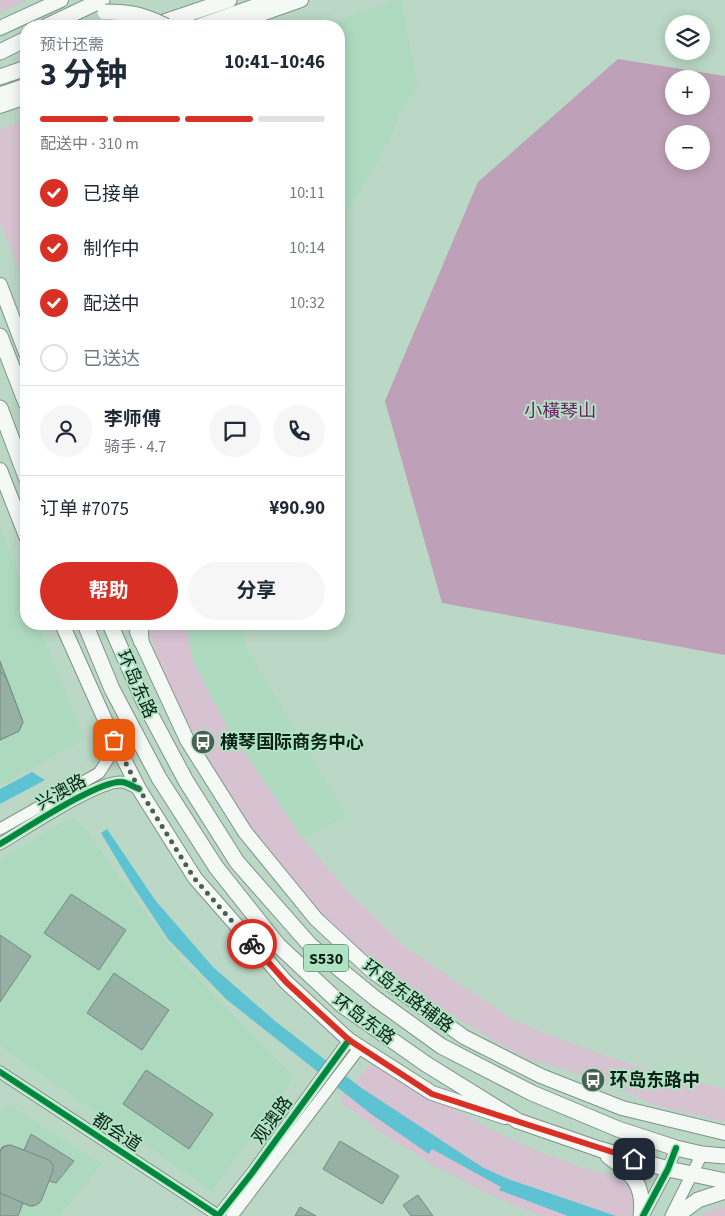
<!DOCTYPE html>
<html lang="zh">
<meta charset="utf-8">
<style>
body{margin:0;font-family:"Source Sans 3","Noto Sans SC",sans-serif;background:#f6f6f7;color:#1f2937;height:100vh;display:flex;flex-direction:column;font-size:19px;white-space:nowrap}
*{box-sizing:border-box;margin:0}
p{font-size:16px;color:#747a83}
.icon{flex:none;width:28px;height:28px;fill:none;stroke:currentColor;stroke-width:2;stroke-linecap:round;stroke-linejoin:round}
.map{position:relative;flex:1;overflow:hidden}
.details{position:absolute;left:20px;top:20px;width:325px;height:610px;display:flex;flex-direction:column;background:#fff;border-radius:20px;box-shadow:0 2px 12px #0003}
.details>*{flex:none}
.controls{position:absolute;left:665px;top:15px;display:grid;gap:10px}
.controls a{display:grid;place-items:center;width:45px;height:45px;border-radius:50%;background:#fff;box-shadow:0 2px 12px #0003;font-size:25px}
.pin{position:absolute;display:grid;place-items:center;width:42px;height:42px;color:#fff;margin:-21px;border-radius:10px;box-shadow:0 2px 8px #0006}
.courier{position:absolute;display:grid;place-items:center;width:50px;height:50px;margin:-25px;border:4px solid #d93025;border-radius:50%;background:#fff;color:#222;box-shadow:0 1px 6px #0007}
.head em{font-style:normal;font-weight:700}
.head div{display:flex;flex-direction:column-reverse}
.head{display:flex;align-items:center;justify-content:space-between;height:85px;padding:0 20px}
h1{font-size:32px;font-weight:700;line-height:38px}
.bar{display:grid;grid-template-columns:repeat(4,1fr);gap:8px 5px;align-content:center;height:60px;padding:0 20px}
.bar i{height:6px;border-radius:4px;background:#e0e1e3}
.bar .on{background:#d93025}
.bar p{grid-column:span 4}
.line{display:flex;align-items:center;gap:12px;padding:0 20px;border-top:1px solid #e0e1e3}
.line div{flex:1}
.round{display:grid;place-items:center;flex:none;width:52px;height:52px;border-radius:26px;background:#f6f6f7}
ol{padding:0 20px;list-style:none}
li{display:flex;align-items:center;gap:15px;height:55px}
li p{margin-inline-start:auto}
li .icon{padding:5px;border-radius:50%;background:#d93025;color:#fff;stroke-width:4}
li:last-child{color:#747a83}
li i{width:28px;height:28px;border:2px solid #e0e1e3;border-radius:50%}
.button{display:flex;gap:10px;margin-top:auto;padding:10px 20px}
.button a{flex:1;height:58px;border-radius:30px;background:#d93025;color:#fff;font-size:20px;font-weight:700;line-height:58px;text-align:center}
.button a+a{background:#f6f6f7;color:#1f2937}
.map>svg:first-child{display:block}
.built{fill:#addabf}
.green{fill:#d7c2d2}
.forest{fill:#bea1b8;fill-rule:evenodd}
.water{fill:#5dc3d3}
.building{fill:#97b0a6;stroke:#738c82}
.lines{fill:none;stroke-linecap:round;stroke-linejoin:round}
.tertiary-casing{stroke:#7e9487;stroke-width:13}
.secondary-casing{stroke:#7e9487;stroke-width:16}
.primary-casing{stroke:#7e9487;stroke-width:17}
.tertiary{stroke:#f5f9f6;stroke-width:11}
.secondary{stroke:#f5f9f6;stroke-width:14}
.primary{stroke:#f5f9f6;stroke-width:15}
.primary-bridge-casing{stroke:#7e9487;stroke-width:17;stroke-linecap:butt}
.primary-bridge{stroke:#f5f9f6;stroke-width:15}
.cycleway-casing{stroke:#afe3c3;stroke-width:9}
.cycleway{stroke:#00873e;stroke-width:6}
.done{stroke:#496153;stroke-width:5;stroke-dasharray:0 9}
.route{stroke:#d93025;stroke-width:6}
.labels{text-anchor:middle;stroke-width:4;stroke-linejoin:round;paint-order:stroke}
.shield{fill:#afe3c3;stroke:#3d5b49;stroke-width:1}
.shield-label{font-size:16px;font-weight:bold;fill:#0c2115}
.park-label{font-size:18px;fill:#731761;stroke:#afe3c3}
.street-label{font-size:18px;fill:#0c2115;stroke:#afe3c3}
.poi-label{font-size:18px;font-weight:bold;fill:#0c2115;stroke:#afe3c3;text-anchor:start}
</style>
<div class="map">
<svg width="725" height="1216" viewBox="0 0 725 1216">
<rect width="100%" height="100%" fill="#bbd7c6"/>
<g class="built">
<path d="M397,0H401L418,85L399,115L388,142L376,163L339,225V26H322Z"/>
<path d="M0,528L26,594V624H38L84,739L0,786Z"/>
<path d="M184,624H243L246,647L347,816L303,839L227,727L193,662L188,634Z"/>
<path d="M72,817L84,828L181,961L294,1077L212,1191L0,1046V860Z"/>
<path d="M7,1104L102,1164L59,1216H0V1111Z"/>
</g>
<g class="green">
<path d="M0,0H27L0,12Z"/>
<path d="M26,120V286L0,223V132L2,128Z"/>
<path d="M147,624H184L188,634L193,662L227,727L303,839L344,887L405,947L515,1021L565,1041L637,1067L725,1089V1122L654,1105L632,1094L565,1069L527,1059L434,1005L338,933L271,854L224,788L193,734L161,667Z"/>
<path d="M370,1064H376C427,1093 476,1124 530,1148C547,1155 565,1162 583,1168C596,1172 612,1174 623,1182C633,1190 637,1205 630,1216H542L535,1214L483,1191L433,1165L385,1135L340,1101Z"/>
<path d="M725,1207V1216H700L711,1209Z"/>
</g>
<path class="forest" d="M618,59L725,76V655L442,603L385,401L478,182ZM674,79H701V106H674ZM674,134H701V161H674Z"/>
<g class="water">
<path d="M32,772L45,780L0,804V789Z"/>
<path d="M107,829L155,900L213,967L275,1021L360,1087L482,1167L508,1179L616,1216H568L499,1190L501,1187L432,1149L429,1154L371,1114L226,999L168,939L131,883L101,833Z"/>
</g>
<g class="building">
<path d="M0,661L23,722L19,731L0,740Z"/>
<path d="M0,671L6,677L23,722L19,731L0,740Z"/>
<path d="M71,894L126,930L99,970L44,933Z"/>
<path d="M0,935L31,956L0,1002Z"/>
<path d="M114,973L169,1010L142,1050L87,1013Z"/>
<path d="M146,1070L213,1114L189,1149L123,1104Z"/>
<path d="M31,1134L74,1161L56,1183L49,1181L39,1203L33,1206L23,1203L18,1216H0V1151L2,1147L8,1145L24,1150Z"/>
<path d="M340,1141L399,1176L382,1204L323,1169Z"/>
<path d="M11,1145L49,1160L53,1165V1171L41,1201L36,1205L30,1206L0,1193V1151L5,1146Z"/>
<path d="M418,1195L433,1216H411L403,1205Z"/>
<path d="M300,1207L316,1216H295Z"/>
</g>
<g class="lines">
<g class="tertiary-casing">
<g id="tertiary">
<path d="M0,829L99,773L110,756L114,740"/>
<path d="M0,844C24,830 97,781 121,782C127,782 134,787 139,789"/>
<path d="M0,1072L219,1216"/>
<path d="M218,1216L252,1173L349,1040"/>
<path d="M232,1216L360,1047"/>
<path d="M643,1216L668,1169L676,1148"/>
<path d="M671,1216L702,1154"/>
</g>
</g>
<g class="secondary-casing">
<g id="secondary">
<path d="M227,26L301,0"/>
<path d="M0,28L61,0"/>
<path d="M0,106L26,97"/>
<path d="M0,285L26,353"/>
<path d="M0,470L26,536"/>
<path d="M62,624L114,740L139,789L195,878L286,982L349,1040L432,1093L505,1117"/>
<path d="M137,632L187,740L245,832L316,919L372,971L464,1037L541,1076L622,1108L725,1133"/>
</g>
</g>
<g class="primary-casing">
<g id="primary">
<path d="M47,26L102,0"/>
<path d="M152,26L229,0"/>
<path d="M200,26L274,0"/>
<path d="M0,52L26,39"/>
<path d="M0,77L26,68"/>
<path d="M0,95L26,86"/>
<path d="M0,336L26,403"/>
<path d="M0,408L26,477"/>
<path d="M85,624L112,689L159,778L216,867L278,945L342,1005L426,1064L518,1121L599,1149L668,1169L725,1181"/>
<path d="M110,624L145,704L186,781L237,862L310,945L376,999L441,1046L532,1093L618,1129L676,1148L702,1154L725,1156"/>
<path d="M140,624L141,641"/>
<path d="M608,1156C632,1174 645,1184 641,1216"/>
<path d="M676,1216L698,1200L725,1191"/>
</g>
</g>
<use href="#tertiary" class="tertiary"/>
<use href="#secondary" class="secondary"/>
<use href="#primary" class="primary"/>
<g class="primary-bridge-casing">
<path id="primary-bridge" d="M105,12C132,12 142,15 166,26"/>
</g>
<use href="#primary-bridge" class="primary-bridge"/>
<g class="cycleway-casing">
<g id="cycleway">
<path d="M0,844C24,830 97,781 121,782C127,782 134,787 139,789"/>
<path d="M0,1072L219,1216"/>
<path d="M218,1216L252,1173L349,1040"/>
<path d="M643,1216L668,1169L676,1148"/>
</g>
</g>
<use href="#cycleway" class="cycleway"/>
</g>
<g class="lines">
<path class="done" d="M114,740L139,789L194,878L252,944"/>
<path class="route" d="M252,944L286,982L349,1040L432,1094L634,1159"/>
</g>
<defs>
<g id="bus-disc" transform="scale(1.25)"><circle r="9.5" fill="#496153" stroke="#afe3c3"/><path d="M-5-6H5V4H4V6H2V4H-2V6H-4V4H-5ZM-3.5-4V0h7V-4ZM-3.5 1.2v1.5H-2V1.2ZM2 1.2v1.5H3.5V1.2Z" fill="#fff"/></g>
</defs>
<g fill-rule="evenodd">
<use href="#bus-disc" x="203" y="742"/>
<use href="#bus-disc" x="593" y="1080"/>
</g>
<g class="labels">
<rect class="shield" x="303.5" y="944.5" width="45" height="27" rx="4"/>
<g class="shield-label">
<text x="326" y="964">S530</text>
</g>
<g class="park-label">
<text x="560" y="417">小橫琴山</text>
</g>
<g class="street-label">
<text transform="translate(137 684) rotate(66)" y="6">环岛东路</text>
<text transform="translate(61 792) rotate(-29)" y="6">兴澳路</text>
<text transform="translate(408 996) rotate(37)" y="6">环岛东路辅路</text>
<text transform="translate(364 1019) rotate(36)" y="6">环岛东路</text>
<text transform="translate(272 1120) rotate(-54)" y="6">观澳路</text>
<text transform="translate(117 1132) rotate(33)" y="6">都会道</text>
</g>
<g class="poi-label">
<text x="220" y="748">横琴国际商务中心</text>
<text x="610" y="1086">环岛东路中</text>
</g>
</g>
</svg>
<div class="controls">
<a><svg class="icon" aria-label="layers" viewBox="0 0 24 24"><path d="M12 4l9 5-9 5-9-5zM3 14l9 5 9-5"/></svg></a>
<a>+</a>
<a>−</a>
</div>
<div class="pin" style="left:114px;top:740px;background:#ea580c"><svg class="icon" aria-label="bag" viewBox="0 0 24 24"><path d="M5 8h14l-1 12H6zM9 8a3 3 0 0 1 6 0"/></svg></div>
<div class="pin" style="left:634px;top:1159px;background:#1f2937"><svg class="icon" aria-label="home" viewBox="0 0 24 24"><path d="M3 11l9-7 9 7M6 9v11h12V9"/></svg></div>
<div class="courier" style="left:252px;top:944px"><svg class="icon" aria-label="bike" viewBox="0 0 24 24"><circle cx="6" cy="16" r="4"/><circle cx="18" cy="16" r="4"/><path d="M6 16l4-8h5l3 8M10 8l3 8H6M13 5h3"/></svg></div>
<section class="details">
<div class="head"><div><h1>3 分钟</h1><p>预计还需</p></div><em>10:41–10:46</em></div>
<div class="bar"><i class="on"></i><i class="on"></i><i class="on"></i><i></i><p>配送中 · 310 m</p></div>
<ol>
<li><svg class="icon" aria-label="check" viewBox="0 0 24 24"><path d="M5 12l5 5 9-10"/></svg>已接单<p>10:11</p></li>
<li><svg class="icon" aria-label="check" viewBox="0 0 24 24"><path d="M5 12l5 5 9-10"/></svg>制作中<p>10:14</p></li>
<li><svg class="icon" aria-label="check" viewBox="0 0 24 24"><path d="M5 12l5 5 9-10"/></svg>配送中<p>10:32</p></li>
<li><i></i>已送达</li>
</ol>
<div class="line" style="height:90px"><a class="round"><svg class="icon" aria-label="person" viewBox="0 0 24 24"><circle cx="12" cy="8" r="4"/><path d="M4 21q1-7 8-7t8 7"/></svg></a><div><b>李师傅</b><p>骑手 · 4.7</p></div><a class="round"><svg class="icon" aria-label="chat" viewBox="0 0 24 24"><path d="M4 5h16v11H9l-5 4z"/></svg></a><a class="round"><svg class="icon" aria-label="phone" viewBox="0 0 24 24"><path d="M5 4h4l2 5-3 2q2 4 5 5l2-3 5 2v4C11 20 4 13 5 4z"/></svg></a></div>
<div class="line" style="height:65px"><div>订单 #7075</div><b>¥90.90</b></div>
<div class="button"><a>帮助</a><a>分享</a></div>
</section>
</div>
